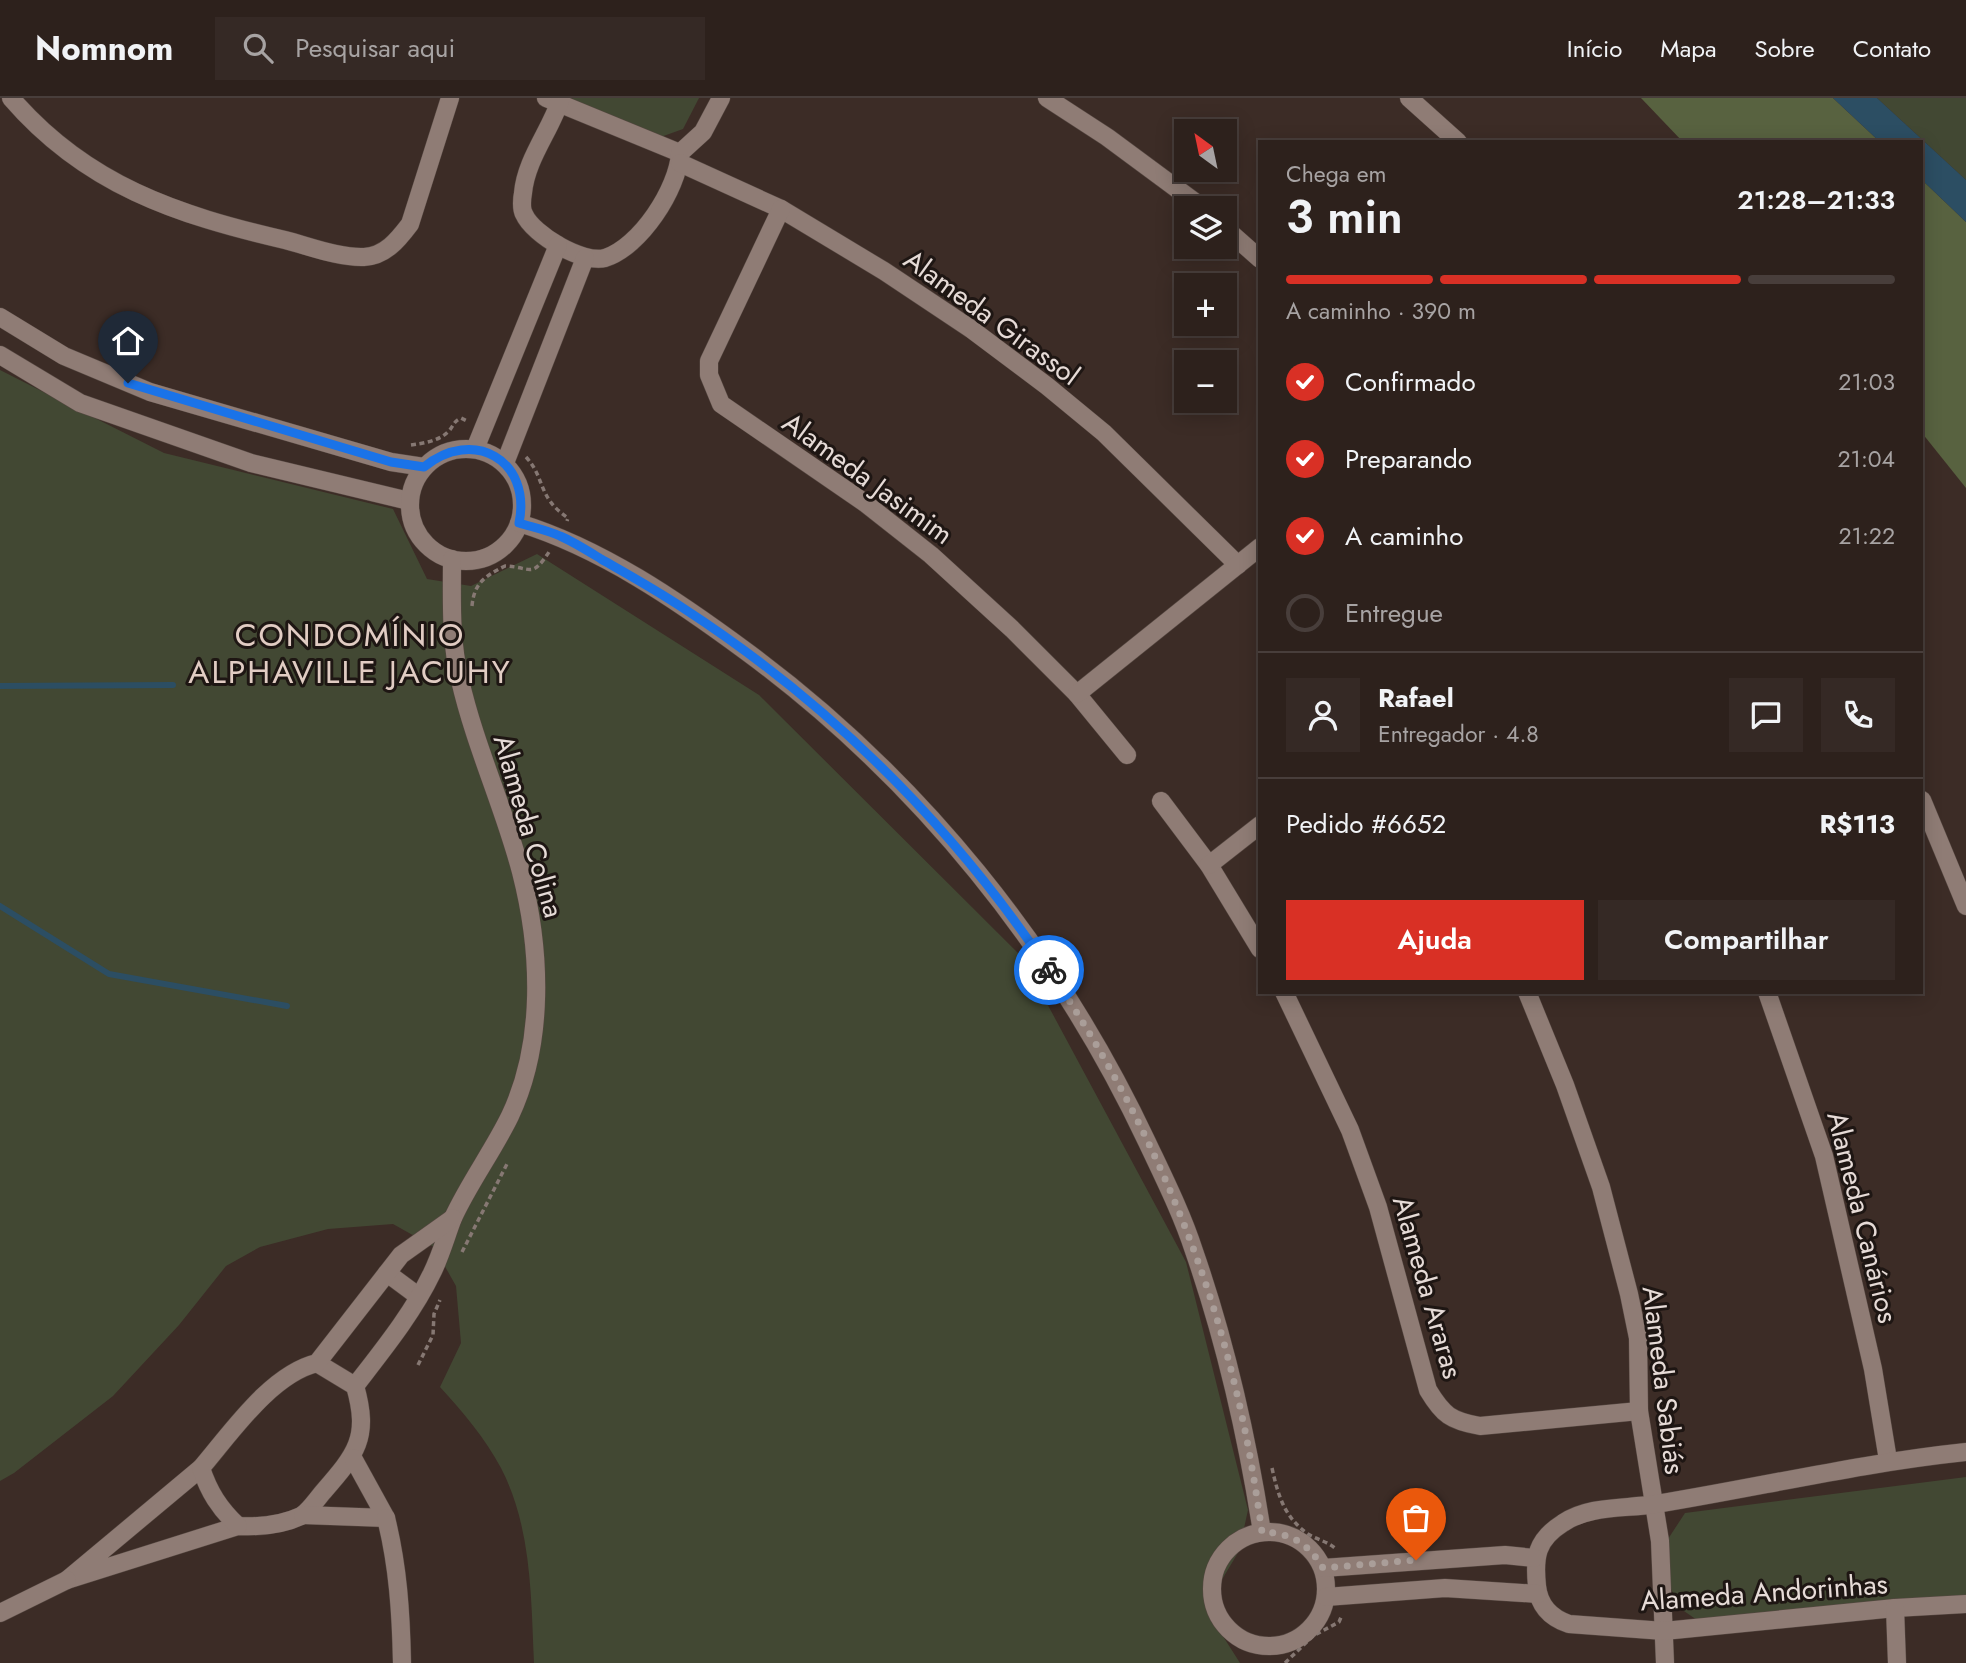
<!DOCTYPE html>
<html lang="pt">
<meta charset="utf-8">
<style>
body{margin:0;font-family:Jost,sans-serif;background:#352925;color:#f1f3f6;height:100vh;display:flex;flex-direction:column;font-size:26px;white-space:nowrap}
*{box-sizing:border-box;margin:0}
p{font-size:23px;color:#a7a3a3}
.icon{flex:none;width:38px;height:38px;fill:none;stroke:currentColor;stroke-width:2;stroke-linecap:round;stroke-linejoin:round}
.map{position:relative;flex:1;overflow:hidden}
.panel{position:absolute;left:1258px;top:42px;width:665px;height:854px;display:flex;flex-direction:column;background:#2d211c;border-radius:0px;box-shadow:0 4px 18px #0003,0 0 0 2px #483e3b}
.panel>*{flex:none}
.needle{width:46px;rotate:327deg}
.buttons{position:absolute;left:1174px;top:21px;display:grid;gap:14px}
.buttons a{display:grid;place-items:center;width:63px;height:63px;border-radius:0px;background:#2d211c;box-shadow:0 4px 18px #0003,0 0 0 2px #483e3b;font-size:35px}
.pin{position:absolute;display:grid;place-items:center;width:60px;height:60px;color:#fff;margin:-72px -30px;border-radius:50% 50% 50% 0;rotate:-45deg;box-shadow:0 0 7px #0007}
.pin .icon{rotate:45deg}
.courier{position:absolute;display:grid;place-items:center;width:70px;height:70px;margin:-35px;border:5px solid #1a73e8;border-radius:50%;background:#fff;color:#222;box-shadow:0 2px 9px #0007}
.overview em{font-style:normal;font-weight:600}
.overview div{display:flex;flex-direction:column-reverse}
.overview{display:flex;align-items:center;justify-content:space-between;height:119px;padding:0 28px}
h1{font-size:46px;font-weight:600;line-height:52px}
.bar{display:grid;grid-template-columns:repeat(4,1fr);gap:10px 7px;align-content:center;height:84px;padding:0 28px}
.bar i{height:9px;border-radius:5px;background:#483e3b}
.bar .on{background:#d93025}
.bar p{grid-column:span 4}
.line{display:flex;align-items:center;gap:18px;padding:0 28px;border-top:2px solid #483e3b}
.line div{flex:1}
.round{display:grid;place-items:center;flex:none;width:74px;height:74px;border-radius:0px;background:#352925}
ol{padding:0 28px;list-style:none}
li{display:flex;align-items:center;gap:21px;height:77px}
li p{margin-inline-start:auto}
li .icon{padding:7px;border-radius:50%;background:#d93025;color:#fff;stroke-width:4}
li:last-child{color:#a7a3a3}
li i{width:38px;height:38px;border:4px solid #483e3b;border-radius:50%}
.action{display:flex;gap:14px;margin-top:auto;padding:14px 28px}
.action a{flex:1;height:80px;border-radius:0px;background:#d93025;color:#fff;font-size:28px;font-weight:600;line-height:80px;text-align:center}
.action a+a{background:#352925;color:#f1f3f6}
header{display:flex;align-items:center;gap:42px;box-sizing:border-box;height:98px;padding:0 35px;background:#2d211c;border-bottom:2px solid #483e3b}
header strong{font-size:33px}
nav{display:flex;gap:38px;margin-inline-start:auto;font-size:24px}
.search{width:490px;height:63px;background:#352925;display:flex;align-items:center;gap:18px;box-sizing:border-box;padding:0 24px;border-radius:0px;color:#a7a3a3;font-size:26px}
.map>svg:first-child{display:block}
.green{fill:#424833}
.forest{fill:#586240}
.water{fill:#2c4e63}
.lines{fill:none;stroke-linecap:round;stroke-linejoin:round}
.stream{stroke:#2c4e63;stroke-width:6}
.minor-casing{stroke:#564842;stroke-width:19}
.path{stroke:#867873;stroke-width:3.5;stroke-dasharray:5 3.5;stroke-linecap:butt}
.minor{stroke:#8f7c75;stroke-width:18}
.done{stroke:#aa9e99;stroke-width:7;stroke-dasharray:0 12.6}
.route{stroke:#1a73e8;stroke-width:9}
.labels{text-anchor:middle;stroke-width:6;stroke-linejoin:round;paint-order:stroke}
.street-label{font-size:28px;fill:#e6dbd7;stroke:#1e1613}
.quarter-label{font-size:32px;letter-spacing:2px;fill:#e1ccc3;stroke:#1e1613}
</style>
<header>
<strong>Nomnom</strong>
<div class="search"><svg class="icon" aria-label="search" viewBox="0 0 24 24"><circle cx="10" cy="10" r="6"/><path d="M15 15l6 6"/></svg>Pesquisar aqui</div>
<nav><a>Início</a><a>Mapa</a><a>Sobre</a><a>Contato</a></nav>
</header>
<div class="map">
<svg width="1966" height="1565" viewBox="0 0 1966 1565">
<rect width="100%" height="100%" fill="#3c2c26"/>
<g class="green">
<path d="M572,0H699L683,31L658,40L576,7Z"/>
<path d="M1877,0H1966V83V82Z"/>
<path d="M0,272L164,355L393,411L427,481L471,488L537,456L759,597L1022,859L1186,1164L1248,1412L1239,1453L1205,1510L1240,1565H534C531,1500 532,1430 501,1370C485,1340 463,1314 440,1289L461,1245L456,1188L434,1149L393,1126L328,1131L260,1149L226,1168L179,1227L113,1298L14,1375L0,1383Z"/>
<path d="M1966,1379V1510L1697,1522L1681,1511L1671,1491L1668,1441L1685,1415Z"/>
</g>
<g class="forest">
<path d="M1641,0H1833L1880,44H1683Z"/>
<path d="M1922,82L1966,124V390L1922,335Z"/>
</g>
<path class="water" d="M1833,0H1877L1966,82V124L1922,82V44H1880Z"/>
<g class="lines">
<g class="stream">
<path d="M0,588L173,587"/>
<path d="M0,808L109,876L287,908"/>
</g>
<g class="minor-casing">
<g id="minor">
<path d="M11,0C86,87 177,117 285,142C309,148 339,160 364,159C385,158 398,142 410,126L450,0"/>
<path d="M546,0L680,55"/>
<path d="M561,0C551,32 526,61 523,95C522,100 521,111 524,116C533,137 583,166 605,160C640,149 678,91 680,55L703,34L721,0"/>
<path d="M1047,0L1107,39L1203,110"/>
<path d="M1409,0L1458,44"/>
<path d="M680,65L781,111L884,173L971,231L1047,288L1104,335L1238,467"/>
<path d="M781,111L709,263V277L721,306L865,405L931,457L1012,531L1077,596L1127,657"/>
<path d="M1225,130L1260,161"/>
<path d="M0,219L64,258L150,294L391,364L424,369"/>
<path d="M0,257L80,305L251,365L409,403"/>
<circle cx="466" cy="407" r="56"/>
<path d="M475,351L558,147"/>
<path d="M505,365L585,160"/>
<path d="M519,425C601,450 678,503 747,554C919,681 1056,851 1147,1044C1164,1080 1182,1116 1194,1153C1226,1245 1247,1338 1262,1434"/>
<path d="M1077,596L1260,449"/>
<path d="M1922,702L1966,808"/>
<path d="M1161,703L1209,767L1260,851"/>
<path d="M1209,767L1260,727"/>
<path d="M1284,894L1350,1032L1378,1109L1428,1292C1443,1317 1451,1323 1480,1328L1639,1313"/>
<path d="M1527,894L1565,987L1601,1089L1629,1196L1638,1240L1639,1313L1660,1443L1665,1565"/>
<path d="M1767,894L1824,1058L1873,1271L1888,1362"/>
<path d="M387,1175L418,1198"/>
<path d="M355,1288C382,1253 413,1215 432,1175C441,1157 446,1138 453,1120C469,1085 493,1053 510,1018C545,944 541,852 521,774C504,709 475,648 460,582C450,542 452,502 452,461"/>
<path d="M1966,1354C1861,1365 1760,1389 1656,1406C1626,1411 1589,1407 1563,1425C1536,1442 1534,1459 1537,1488C1539,1508 1551,1520 1569,1526L1664,1533L1895,1510L1966,1506"/>
<path d="M201,1370L67,1482L238,1428C258,1429 282,1427 301,1418C309,1413 317,1401 323,1394C356,1356 370,1340 355,1288L317,1265"/>
<path d="M303,1417L386,1420L353,1360"/>
<path d="M386,1420C398,1468 401,1515 402,1565"/>
<path d="M238,1428C219,1410 209,1394 201,1370C231,1335 271,1276 317,1265L401,1157L453,1120"/>
<circle cx="1269" cy="1491" r="57"/>
<path d="M1323,1470L1505,1457L1534,1460"/>
<path d="M1326,1499L1445,1490L1538,1496"/>
<path d="M1895,1510L1897,1565"/>
<path d="M0,1515L67,1482"/>
</g>
</g>
<g class="path">
<path d="M411,347C425,345 439,343 449,333C454,327 453,324 461,320L467,323"/>
<path d="M526,359C546,381 537,399 568,420L567,423"/>
<path d="M472,508C474,485 485,478 505,468C532,469 531,481 549,454"/>
<path d="M462,1154L508,1064"/>
<path d="M418,1267L433,1237L434,1216L440,1202"/>
<path d="M1272,1370C1278,1397 1284,1419 1308,1436C1318,1442 1329,1444 1337,1452"/>
<path d="M1285,1565L1313,1538L1339,1524L1342,1517"/>
</g>
<use href="#minor" class="minor"/>
</g>
<g class="lines">
<path class="done" d="M1049,872C1134,997 1200,1140 1235,1288C1247,1336 1255,1385 1262,1434C1291,1435 1308,1445 1323,1470L1416,1462"/>
<path class="route" d="M128,285L391,364L424,369C473,329 532,362 519,425C532,429 547,432 560,438C574,444 588,453 601,461C629,477 656,492 683,510C829,605 952,727 1049,872"/>
</g>
<g class="labels">
<g class="street-label">
<text transform="translate(992 219) rotate(36)" y="10">Alameda Girassol</text>
<text transform="translate(868 380) rotate(36)" y="10">Alameda Jasimim</text>
<text transform="translate(529 728) rotate(74)" y="10">Alameda Colina</text>
<text transform="translate(1863 1119) rotate(76)" y="10">Alameda Canários</text>
<text transform="translate(1428 1189) rotate(74)" y="10">Alameda Araras</text>
<text transform="translate(1664 1282) rotate(83)" y="10">Alameda Sabiás</text>
<text transform="translate(1764 1494) rotate(-4)" y="10">Alameda Andorinhas</text>
</g>
<g class="quarter-label">
<text x="350" y="548">CONDOMÍNIO<tspan x="350" dy="37">ALPHAVILLE JACUHY</tspan></text>
</g>
</g>
</svg>
<div class="buttons">
<a><svg class="needle" viewBox="-14 -14 28 28"><path d="M0-13l5 13h-10z" fill="#e53935"/><path d="M0 13l5-13h-10z" fill="#a7a3a3"/></svg></a>
<a><svg class="icon" aria-label="layers" viewBox="0 0 24 24"><path d="M12 4l9 5-9 5-9-5zM3 14l9 5 9-5"/></svg></a>
<a>+</a>
<a>−</a>
</div>
<div class="pin" style="left:1416px;top:1462px;background:#ea580c"><svg class="icon" aria-label="bag" viewBox="0 0 24 24"><path d="M5 8h14l-1 12H6zM9 8a3 3 0 0 1 6 0"/></svg></div>
<div class="pin" style="left:128px;top:285px;background:#1f2937"><svg class="icon" aria-label="home" viewBox="0 0 24 24"><path d="M3 11l9-7 9 7M6 9v11h12V9"/></svg></div>
<div class="courier" style="left:1049px;top:872px"><svg class="icon" aria-label="bike" viewBox="0 0 24 24"><circle cx="6" cy="16" r="4"/><circle cx="18" cy="16" r="4"/><path d="M6 16l4-8h5l3 8M10 8l3 8H6M13 5h3"/></svg></div>
<section class="panel">
<div class="overview"><div><h1>3 min</h1><p>Chega em</p></div><em>21:28–21:33</em></div>
<div class="bar"><i class="on"></i><i class="on"></i><i class="on"></i><i></i><p>A caminho · 390 m</p></div>
<ol>
<li><svg class="icon" aria-label="check" viewBox="0 0 24 24"><path d="M5 12l5 5 9-10"/></svg>Confirmado<p>21:03</p></li>
<li><svg class="icon" aria-label="check" viewBox="0 0 24 24"><path d="M5 12l5 5 9-10"/></svg>Preparando<p>21:04</p></li>
<li><svg class="icon" aria-label="check" viewBox="0 0 24 24"><path d="M5 12l5 5 9-10"/></svg>A caminho<p>21:22</p></li>
<li><i></i>Entregue</li>
</ol>
<div class="line" style="height:126px"><a class="round"><svg class="icon" aria-label="person" viewBox="0 0 24 24"><circle cx="12" cy="8" r="4"/><path d="M4 21q1-7 8-7t8 7"/></svg></a><div><b>Rafael</b><p>Entregador · 4.8</p></div><a class="round"><svg class="icon" aria-label="chat" viewBox="0 0 24 24"><path d="M4 5h16v11H9l-5 4z"/></svg></a><a class="round"><svg class="icon" aria-label="phone" viewBox="0 0 24 24"><path d="M5 4h4l2 5-3 2q2 4 5 5l2-3 5 2v4C11 20 4 13 5 4z"/></svg></a></div>
<div class="line" style="height:91px"><div>Pedido #6652</div><b>R$113</b></div>
<div class="action"><a>Ajuda</a><a>Compartilhar</a></div>
</section>
</div>
